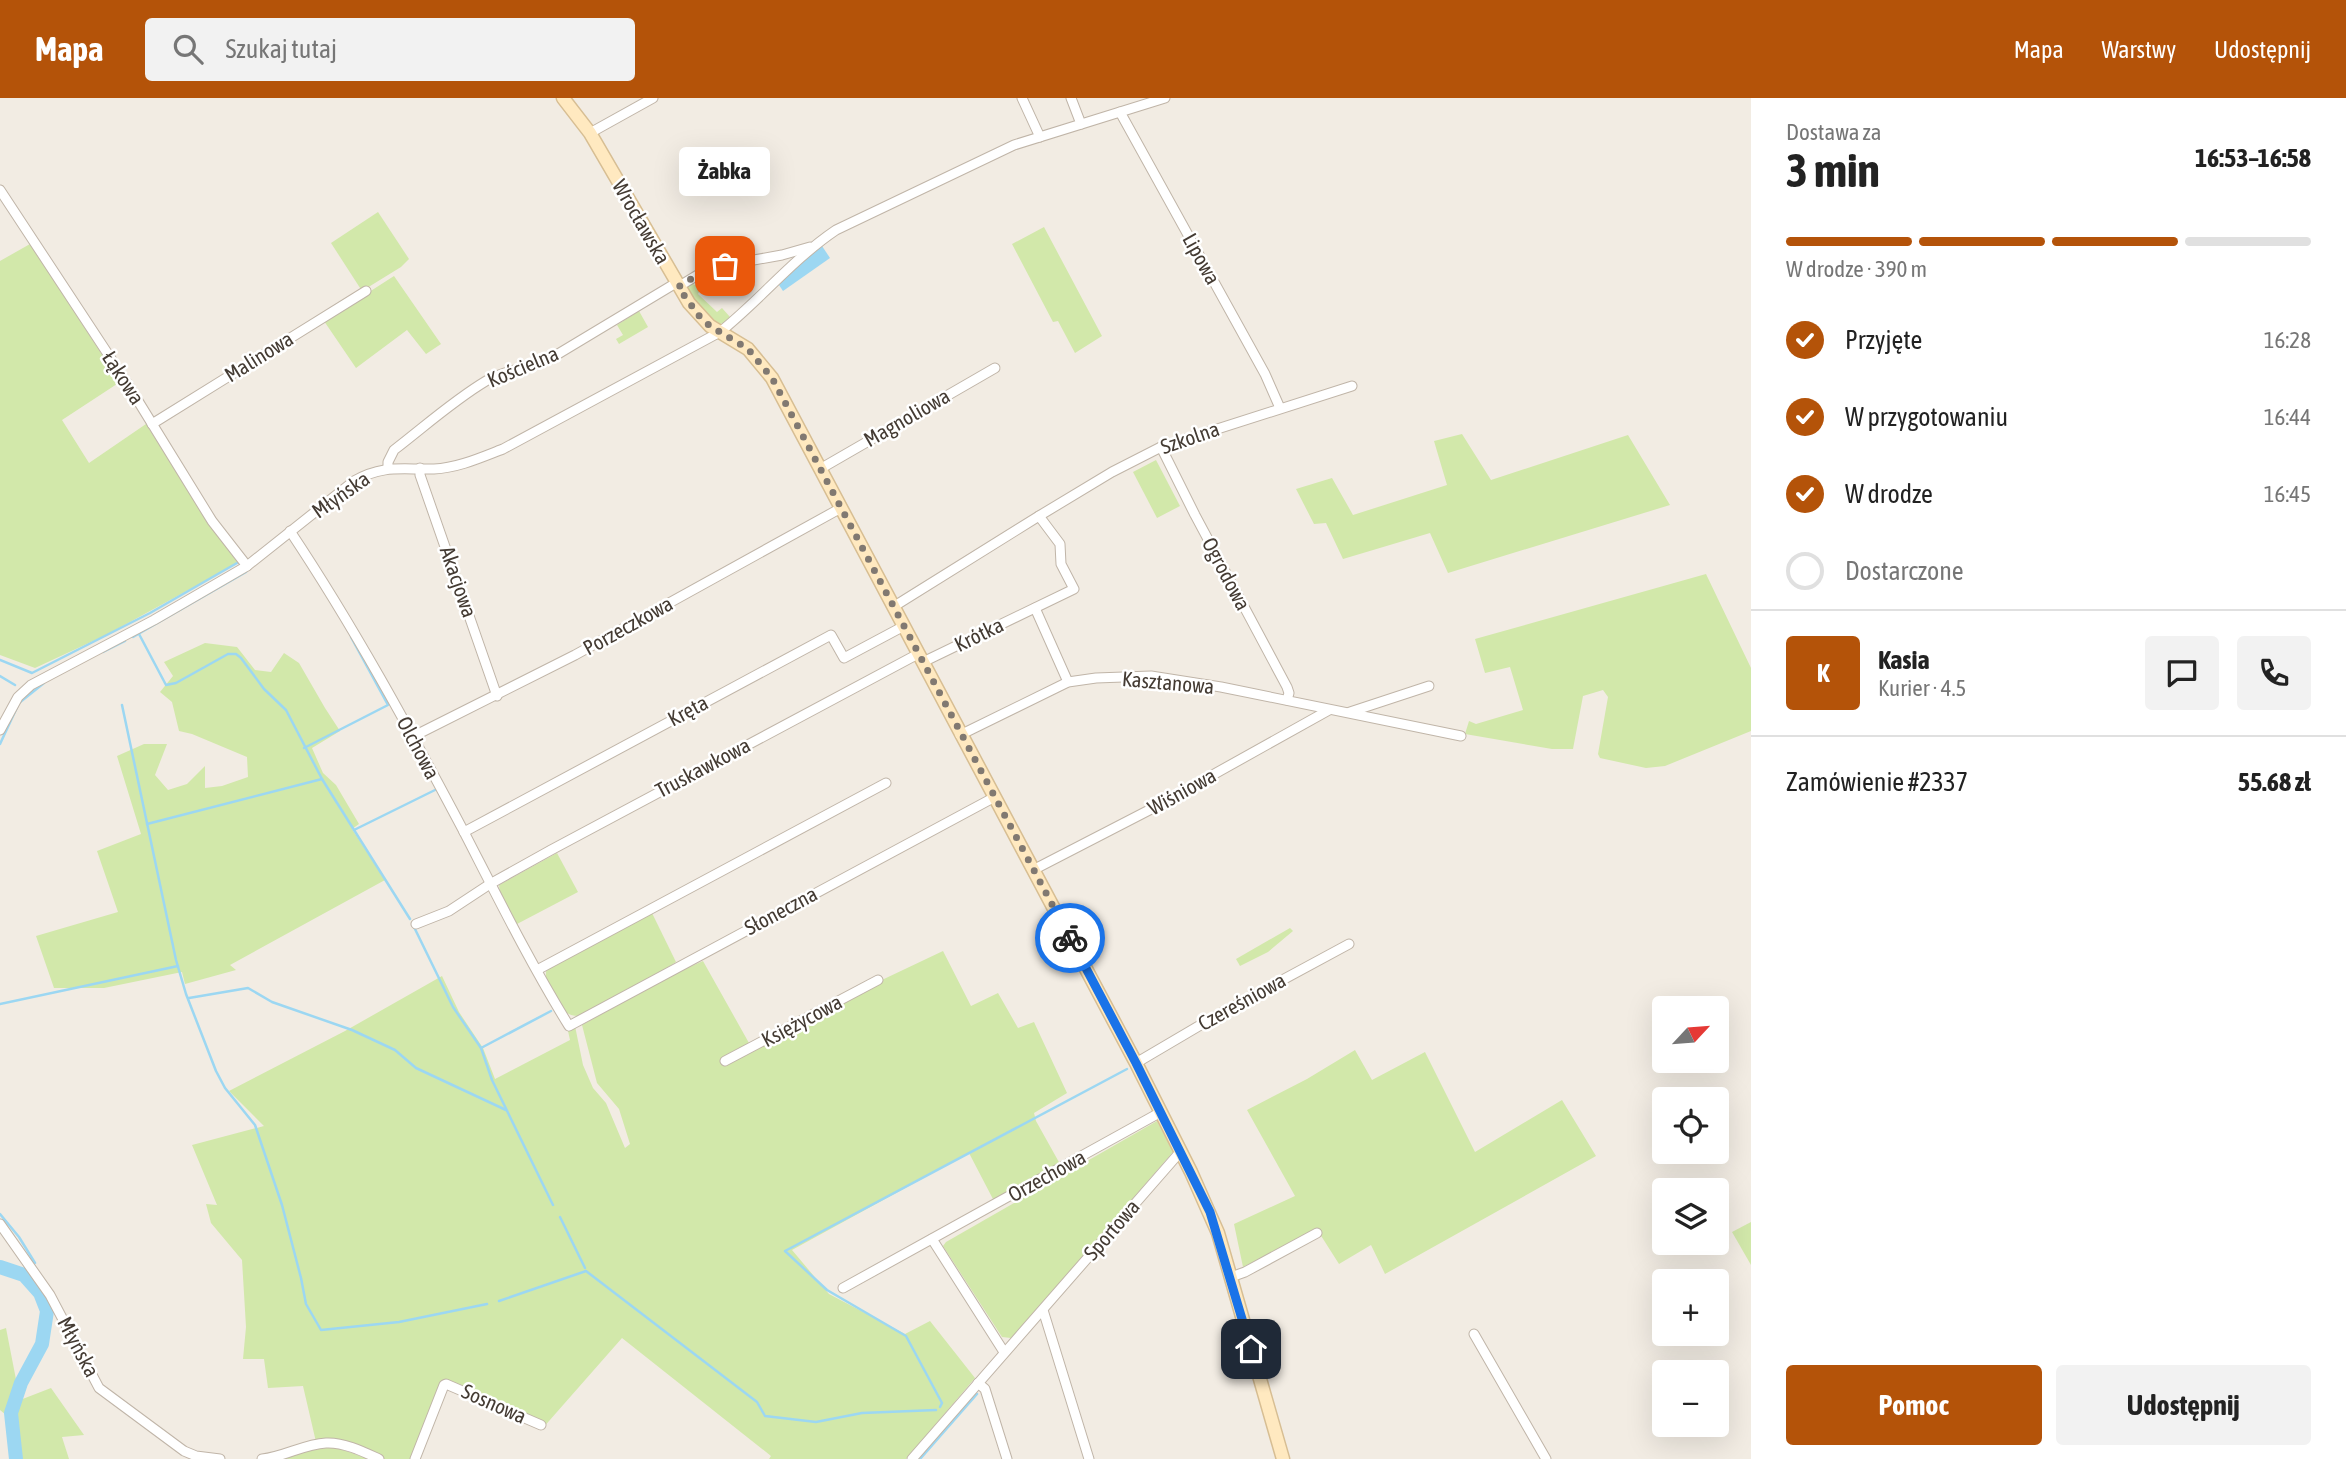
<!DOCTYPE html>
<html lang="pl">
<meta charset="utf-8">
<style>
body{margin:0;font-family:"Asap Condensed",sans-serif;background:#f2f2f2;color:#222;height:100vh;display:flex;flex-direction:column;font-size:26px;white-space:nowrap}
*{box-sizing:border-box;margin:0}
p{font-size:23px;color:#767676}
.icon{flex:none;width:38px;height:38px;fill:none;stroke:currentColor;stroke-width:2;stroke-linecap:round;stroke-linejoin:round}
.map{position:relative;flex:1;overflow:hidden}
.details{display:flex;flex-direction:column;background:#fff;width:595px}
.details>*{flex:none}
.needle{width:46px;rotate:64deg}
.controls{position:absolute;left:1652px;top:898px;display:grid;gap:14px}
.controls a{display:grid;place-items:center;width:77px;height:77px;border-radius:7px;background:#fff;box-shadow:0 7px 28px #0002;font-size:35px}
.pin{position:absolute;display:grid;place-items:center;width:60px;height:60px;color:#fff;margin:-30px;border-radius:14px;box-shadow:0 4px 10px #0006}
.courier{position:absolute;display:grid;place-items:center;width:70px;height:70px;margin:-35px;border:5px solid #1a73e8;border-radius:50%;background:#fff;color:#222;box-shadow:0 2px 9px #0007}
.bubble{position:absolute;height:49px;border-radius:7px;background:#fff;box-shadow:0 7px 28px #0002;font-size:23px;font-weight:700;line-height:49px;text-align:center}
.headline em{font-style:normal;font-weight:700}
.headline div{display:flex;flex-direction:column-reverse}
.headline{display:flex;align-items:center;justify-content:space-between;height:119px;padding:0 35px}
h1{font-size:46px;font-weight:700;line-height:52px}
.bar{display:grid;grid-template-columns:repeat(4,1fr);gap:10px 7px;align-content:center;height:84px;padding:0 35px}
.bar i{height:9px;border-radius:5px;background:#e0e0e0}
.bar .selected{background:#b45309}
.bar p{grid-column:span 4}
.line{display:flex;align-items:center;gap:18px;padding:0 35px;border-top:2px solid #e0e0e0}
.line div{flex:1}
.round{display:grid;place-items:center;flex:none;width:74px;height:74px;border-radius:7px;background:#f2f2f2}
ol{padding:0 35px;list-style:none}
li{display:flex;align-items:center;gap:21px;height:77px}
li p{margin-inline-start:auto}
li .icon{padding:7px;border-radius:50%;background:#b45309;color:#fff;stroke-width:4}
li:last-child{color:#767676}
li i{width:38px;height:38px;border:4px solid #e0e0e0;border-radius:50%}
.primary-button{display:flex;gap:14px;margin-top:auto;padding:14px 35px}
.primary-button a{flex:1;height:80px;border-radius:7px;background:#b45309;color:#fff;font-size:28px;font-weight:700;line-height:80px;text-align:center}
.primary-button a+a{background:#f2f2f2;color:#222}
header{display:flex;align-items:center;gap:42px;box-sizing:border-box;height:98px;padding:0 35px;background:#b45309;color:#fff}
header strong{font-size:33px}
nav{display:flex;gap:38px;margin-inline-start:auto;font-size:24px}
.search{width:490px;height:63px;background:#f2f2f2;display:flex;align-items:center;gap:18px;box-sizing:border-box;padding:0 24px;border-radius:7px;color:#767676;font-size:26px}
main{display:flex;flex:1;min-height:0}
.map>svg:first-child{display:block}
.green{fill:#d2e8aa}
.water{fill:#9cd7f2}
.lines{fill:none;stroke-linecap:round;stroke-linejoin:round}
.stream{stroke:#9cd7f2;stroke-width:2.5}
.river{stroke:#9cd7f2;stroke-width:14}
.street-casing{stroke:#c0b5a8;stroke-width:11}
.secondary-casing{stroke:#d7be93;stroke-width:15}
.street{stroke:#fff;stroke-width:9}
.secondary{stroke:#ffe9c0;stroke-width:12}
.done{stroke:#817971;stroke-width:7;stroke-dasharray:0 12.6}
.route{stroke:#1a73e8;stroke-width:9}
.labels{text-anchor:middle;stroke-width:5;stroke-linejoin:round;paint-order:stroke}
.street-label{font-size:21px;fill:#443b33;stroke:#fff}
</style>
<header>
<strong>Mapa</strong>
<div class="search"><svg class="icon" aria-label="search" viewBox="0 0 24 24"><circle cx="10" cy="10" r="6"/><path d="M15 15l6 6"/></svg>Szukaj tutaj</div>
<nav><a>Mapa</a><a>Warstwy</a><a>Udostępnij</a></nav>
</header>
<main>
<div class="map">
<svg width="1751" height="1361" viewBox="0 0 1751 1361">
<rect width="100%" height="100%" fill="#f2ece3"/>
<g class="green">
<path d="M378,114L409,161L401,169L362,193L331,145Z"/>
<path d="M1044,129L1102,238L1075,255L1058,223L1053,224L1012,146Z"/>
<path d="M30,146L120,284L62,322L89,365L146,326L209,426L238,465L106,537L35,570L0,557V163Z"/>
<path d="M394,178L441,246L426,256L407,232L356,270L324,223Z"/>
<path d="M691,185L701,190L698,196L717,214L722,210L730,219L728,224L716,227L701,215L686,190Z"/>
<path d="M639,213L648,229L619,246L616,241L623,237L617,227Z"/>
<path d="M1462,336L1491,382L1628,337L1670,407L1448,475L1430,435L1343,461L1326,425L1314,426L1296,391L1332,380L1353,417L1447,387L1434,343Z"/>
<path d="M1156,362L1180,408L1157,420L1133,374Z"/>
<path d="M1706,476L1751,570V633L1665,668L1646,670L1600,660L1598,656L1608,599L1603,592L1583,598L1573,651H1552L1465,636L1469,623L1476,626L1523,612L1510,569L1485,575L1475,541Z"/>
<path d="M205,545L237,549L255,572L271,574L284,555L299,565L325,610L340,633L312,650L323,675L336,687L359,726L352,731L385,782L230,867L236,872L185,886L182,874L104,890H54L36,838L118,814L97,753L141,736L117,658L144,646H167L155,677L168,692L187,686L205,668V690L222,688L248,679L247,659L192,636L179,633L172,604L160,594L173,578L164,564Z"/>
<path d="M557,755L578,794L517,826L500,795L499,787Z"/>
<path d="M651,813L676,864L659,875L580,918C574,918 568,917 563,912C555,903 542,882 547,870Z"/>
<path d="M1290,830L1293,833L1268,854L1240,868L1236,861Z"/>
<path d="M943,853L971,908L998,895L1018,930L1034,924L1067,995L1034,1015L1036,1023L1060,1066L994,1103L969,1055L792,1152L829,1196L905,1236L930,1223L975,1280L906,1361H769L771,1358L622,1240L542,1331L507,1316L510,1308L451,1284L442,1285L413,1361H384L363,1352L316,1344L303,1288L268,1290L264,1261H243L246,1229L242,1162L211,1125L206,1106L217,1107L192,1047L264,1028L229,993L345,933L442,878L459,914L483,950L495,981L570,942L568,933L575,928L583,967L593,990L606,1005L625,1050L630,1046L619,1011L597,985L582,927L667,879L703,863L749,945Z"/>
<path d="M1355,952L1372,982L1425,954L1475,1054L1562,1002L1596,1058L1385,1176L1371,1147L1339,1166L1318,1133L1243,1169L1234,1126L1295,1098L1247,1012L1307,981Z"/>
<path d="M1157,1023L1173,1054L1016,1235L1011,1240L1002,1239L943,1148L946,1144Z"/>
<path d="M1751,1124V1167L1732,1134Z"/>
<path d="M6,1230L20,1302L51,1290L84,1337L62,1339L69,1361H21L16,1325L0,1312V1232Z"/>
<path d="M335,1349L369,1361H285L310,1352Z"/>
</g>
<path class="water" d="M822,148L830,160L783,193L779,187L815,152Z"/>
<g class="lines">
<g class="stream">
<path d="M139,536L166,587L176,585L228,556H236L241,560L264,591L286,612L322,681L410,821"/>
<path d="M133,539L246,474"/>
<path d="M103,554L125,543"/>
<path d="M0,562L32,575L150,515L237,465"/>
<path d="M0,578L15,587"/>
<path d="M122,607L176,862L186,896L216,973L225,990L255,1027L282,1107L301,1180L306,1206L321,1232L399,1224L487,1206"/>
<path d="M0,646L19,605L44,585"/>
<path d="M304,650L388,607L351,539"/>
<path d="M147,726L322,681"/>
<path d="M354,732L435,692"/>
<path d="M414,829L453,909L481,950L492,982L553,1107"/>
<path d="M189,900L248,890L272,904L352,932L395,952L416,970L506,1012"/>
<path d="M0,906L178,868"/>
<path d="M481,950L551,913"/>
<path d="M0,1116L19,1139L35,1165"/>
<path d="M560,1119L585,1170"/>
<path d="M499,1203L586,1173L757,1304L765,1318L816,1324L862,1315L936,1312"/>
<path d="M940,1309L942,1305L906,1238L827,1192L785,1153L1127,971"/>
<path d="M920,1361L977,1296"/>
</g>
<path class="river" d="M0,1169L24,1177L40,1195L47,1213L42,1246L21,1285L11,1315L16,1361"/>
<g class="street-casing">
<g id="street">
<path d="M1022,0L1040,39"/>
<path d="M1071,0L1081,26"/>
<path d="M1120,14L1265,276L1280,310"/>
<path d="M590,35L653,0"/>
<path d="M0,92L127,285L212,423L247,468"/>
<path d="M678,189L709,170L782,157L810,149"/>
<path d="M152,326L366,193"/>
<path d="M1161,349L1195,417L1287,589L1289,595L1287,602"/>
<path d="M388,370V364L394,352C424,329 454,302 486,283C507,271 531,270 553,259L676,185"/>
<path d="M420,370V377L497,598"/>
<path d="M820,371L995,270"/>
<path d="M290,433C354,529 409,630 463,732C497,798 530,865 569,928L993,700"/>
<path d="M893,509L1039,418L1112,374L1161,349L1352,288"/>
<path d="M1035,510L1068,584"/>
<path d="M923,564L1074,491L1061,466L1060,446L1039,418"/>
<path d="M1350,614L1429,588"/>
<path d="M0,632L18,599L31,587L154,522L247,468L354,383C384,366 403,372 434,371C458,370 482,359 503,351L720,234C760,202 793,161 836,132L1014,47L1165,0"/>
<path d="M960,637L1068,584L1096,580L1151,578L1221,589L1461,638"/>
<path d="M412,639L575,557L841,410"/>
<path d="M464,734L831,537L844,560L904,528"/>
<path d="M1033,772L1157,708L1329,612"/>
<path d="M416,826L449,813L490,786L551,752L918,556"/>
<path d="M537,872L886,685"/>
<path d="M725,963L878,882"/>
<path d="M1136,965L1214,919L1349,846"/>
<path d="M0,1126L50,1197L99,1290L184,1353L196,1358L220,1361"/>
<path d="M932,1141L1004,1254"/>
<path d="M1231,1179L1245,1174L1317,1135"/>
<path d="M843,1190L1161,1014"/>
<path d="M1043,1212L1089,1361"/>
<path d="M1474,1236L1546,1361"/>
<path d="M978,1285L985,1291L1007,1361"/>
<path d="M262,1361C284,1359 304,1346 326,1345C344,1344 364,1354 379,1361"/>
<path d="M415,1361L444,1287L446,1286L541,1327"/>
<path d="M912,1361L1181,1053"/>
</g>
</g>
<g class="secondary-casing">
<path id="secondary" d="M563,0L590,35L689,205L710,228L748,251L772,280L1136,965L1191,1074L1218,1135L1283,1361"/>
</g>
<use href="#street" class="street"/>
<use href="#secondary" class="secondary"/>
</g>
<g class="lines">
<path class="done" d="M725,168L709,170L678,189L700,219L710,228L748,251L772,280L1070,840"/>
<path class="route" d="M1070,840L1136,965L1210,1114L1251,1251"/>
</g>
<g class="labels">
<g class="street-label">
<text transform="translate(641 124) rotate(60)" y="7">Wrocławska</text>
<text transform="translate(1201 161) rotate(61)" y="7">Lipowa</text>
<text transform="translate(259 259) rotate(-32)" y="7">Malinowa</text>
<text transform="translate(523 269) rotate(-23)" y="7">Kościelna</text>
<text transform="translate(123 280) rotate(57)" y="7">Łąkowa</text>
<text transform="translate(907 320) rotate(-30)" y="7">Magnoliowa</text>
<text transform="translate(1190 340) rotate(-19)" y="7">Szkolna</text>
<text transform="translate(341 397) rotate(-35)" y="7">Młyńska</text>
<text transform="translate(1226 476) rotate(62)" y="7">Ogrodowa</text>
<text transform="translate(458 484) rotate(71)" y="7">Akacjowa</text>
<text transform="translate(628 528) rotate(-29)" y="7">Porzeczkowa</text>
<text transform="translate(979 537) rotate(-26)" y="7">Krótka</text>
<text transform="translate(1168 585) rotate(5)" y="7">Kasztanowa</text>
<text transform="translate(688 613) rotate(-28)" y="7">Kręta</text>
<text transform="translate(418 650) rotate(62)" y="7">Olchowa</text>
<text transform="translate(703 670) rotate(-28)" y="7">Truskawkowa</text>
<text transform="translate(1182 694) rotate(-29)" y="7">Wiśniowa</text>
<text transform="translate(781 813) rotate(-28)" y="7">Słoneczna</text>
<text transform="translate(1242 904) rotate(-29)" y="7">Czereśniowa</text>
<text transform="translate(802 923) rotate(-28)" y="7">Księżycowa</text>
<text transform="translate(1047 1078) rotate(-29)" y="7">Orzechowa</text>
<text transform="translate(1112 1132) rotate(-49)" y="7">Sportowa</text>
<text transform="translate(78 1249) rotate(62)" y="7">Młyńska</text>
<text transform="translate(494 1306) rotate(24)" y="7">Sosnowa</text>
</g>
</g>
</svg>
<div class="controls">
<a><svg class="needle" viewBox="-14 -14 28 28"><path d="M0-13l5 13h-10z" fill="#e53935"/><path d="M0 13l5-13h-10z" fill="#767676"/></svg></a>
<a><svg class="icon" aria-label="locate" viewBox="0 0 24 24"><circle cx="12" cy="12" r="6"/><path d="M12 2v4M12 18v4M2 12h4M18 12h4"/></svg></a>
<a><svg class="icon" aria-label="layers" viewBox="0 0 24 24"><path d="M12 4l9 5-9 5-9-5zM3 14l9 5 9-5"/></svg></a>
<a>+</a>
<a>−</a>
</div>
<div class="pin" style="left:725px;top:168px;background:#ea580c"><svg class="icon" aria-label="bag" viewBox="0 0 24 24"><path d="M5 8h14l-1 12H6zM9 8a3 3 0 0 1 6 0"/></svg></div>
<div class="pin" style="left:1251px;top:1251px;background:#1f2937"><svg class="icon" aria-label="home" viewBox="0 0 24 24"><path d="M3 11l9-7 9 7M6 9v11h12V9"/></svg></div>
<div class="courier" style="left:1070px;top:840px"><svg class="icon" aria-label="bike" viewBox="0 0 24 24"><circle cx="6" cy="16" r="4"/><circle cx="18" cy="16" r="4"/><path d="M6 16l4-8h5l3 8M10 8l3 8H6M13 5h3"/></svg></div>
<div class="bubble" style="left:679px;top:49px;width:91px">Żabka</div>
</div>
<section class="details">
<div class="headline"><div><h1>3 min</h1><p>Dostawa za</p></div><em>16:53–16:58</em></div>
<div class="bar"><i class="selected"></i><i class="selected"></i><i class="selected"></i><i></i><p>W drodze · 390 m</p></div>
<ol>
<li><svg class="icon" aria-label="check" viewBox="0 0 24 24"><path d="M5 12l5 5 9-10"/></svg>Przyjęte<p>16:28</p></li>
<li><svg class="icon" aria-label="check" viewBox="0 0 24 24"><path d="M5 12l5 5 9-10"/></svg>W przygotowaniu<p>16:44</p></li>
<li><svg class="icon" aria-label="check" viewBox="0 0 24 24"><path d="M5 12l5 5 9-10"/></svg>W drodze<p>16:45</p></li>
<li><i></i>Dostarczone</li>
</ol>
<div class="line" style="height:126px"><b class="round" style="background:#b45309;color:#fff">K</b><div><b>Kasia</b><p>Kurier · 4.5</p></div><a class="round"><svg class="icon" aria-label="chat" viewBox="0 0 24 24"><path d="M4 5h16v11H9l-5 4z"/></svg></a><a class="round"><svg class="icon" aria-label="phone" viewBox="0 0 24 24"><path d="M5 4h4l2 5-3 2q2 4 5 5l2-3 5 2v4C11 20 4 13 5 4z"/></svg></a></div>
<div class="line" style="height:91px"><div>Zamówienie #2337</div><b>55.68 zł</b></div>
<div class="primary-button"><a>Pomoc</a><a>Udostępnij</a></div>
</section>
</main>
